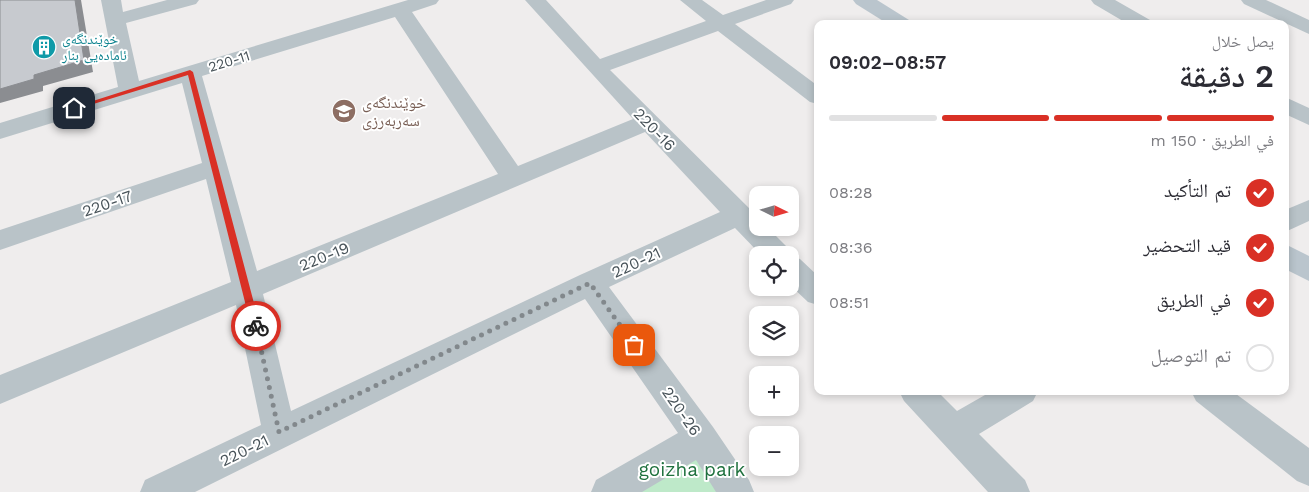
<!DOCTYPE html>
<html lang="ar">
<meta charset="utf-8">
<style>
body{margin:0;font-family:"Work Sans","Noto Naskh Arabic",sans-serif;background:#f2f2f3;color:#2b2b33;direction:rtl;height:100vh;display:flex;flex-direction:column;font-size:19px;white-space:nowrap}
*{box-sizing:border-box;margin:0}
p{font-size:16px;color:#7c7c81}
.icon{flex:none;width:28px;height:28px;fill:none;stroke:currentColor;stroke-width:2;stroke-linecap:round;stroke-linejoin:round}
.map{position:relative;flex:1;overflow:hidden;direction:ltr}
.sheet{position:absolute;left:814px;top:20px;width:475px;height:375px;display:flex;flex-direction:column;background:#fff;border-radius:10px;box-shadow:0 2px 8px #0003;direction:rtl}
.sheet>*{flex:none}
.needle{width:32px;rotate:95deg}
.fabs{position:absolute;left:749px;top:186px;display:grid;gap:10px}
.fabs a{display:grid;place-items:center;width:50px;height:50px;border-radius:10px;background:#fff;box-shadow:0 2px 8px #0003;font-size:25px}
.pin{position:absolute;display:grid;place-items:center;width:42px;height:42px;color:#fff;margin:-21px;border-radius:10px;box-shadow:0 2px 8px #0006}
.courier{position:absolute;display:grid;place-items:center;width:50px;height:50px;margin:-25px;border:4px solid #d93025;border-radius:50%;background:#fff;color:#222;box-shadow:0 1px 6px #0007}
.summary em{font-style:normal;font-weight:600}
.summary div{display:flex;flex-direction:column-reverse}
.summary{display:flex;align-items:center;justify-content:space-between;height:85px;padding:0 15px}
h1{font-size:32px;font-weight:600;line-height:38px}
.bar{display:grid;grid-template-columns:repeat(4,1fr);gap:8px 5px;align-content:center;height:60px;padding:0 15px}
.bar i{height:6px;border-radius:4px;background:#e1e1e2}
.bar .on{background:#d93025}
.bar p{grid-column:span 4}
ol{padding:0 15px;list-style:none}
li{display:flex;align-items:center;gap:15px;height:55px}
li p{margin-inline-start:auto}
li .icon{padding:5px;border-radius:50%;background:#d93025;color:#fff;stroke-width:4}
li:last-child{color:#7c7c81}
li i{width:28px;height:28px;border:2px solid #e1e1e2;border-radius:50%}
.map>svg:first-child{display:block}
.green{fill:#bee9c9}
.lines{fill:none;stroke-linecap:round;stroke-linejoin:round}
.street{fill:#b9c3c8;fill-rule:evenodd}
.secondary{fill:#bac5cd;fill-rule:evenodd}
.shaded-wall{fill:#8b8d91}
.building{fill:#c7cacf;stroke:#8b8d91}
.route{fill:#d93025}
.done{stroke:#82888c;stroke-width:5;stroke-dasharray:0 9}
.labels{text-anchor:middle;stroke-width:4;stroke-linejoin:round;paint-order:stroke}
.far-culture-label{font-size:14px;fill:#0d838f;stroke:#fff;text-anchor:start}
.far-street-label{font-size:14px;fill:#475258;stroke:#fff}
.education-label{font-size:16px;fill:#785e54;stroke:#fff;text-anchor:start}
.street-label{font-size:16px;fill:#475258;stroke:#fff}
.near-park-label{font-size:19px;fill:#1f713e;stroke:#fff}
</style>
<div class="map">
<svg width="1309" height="492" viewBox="0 0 1309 492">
<rect width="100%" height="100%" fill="#efeded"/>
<path class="green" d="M701,438L736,492H609Z"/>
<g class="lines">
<g class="street">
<path d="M101,0H121L123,12L167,0H199L196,4L126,23L139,81L408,0H439L436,4L412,12L518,166L633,119L525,0H546L600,59L706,21L680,0H702L723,15L766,0H794L791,4L735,24L818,86V104L810,102L718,31L610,70L758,217V228H768L788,248L791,256L800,259L818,276V305L808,302L790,285V255H761L735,228L609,287L713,427L749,480L754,492H716L696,460L642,492H591L596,480L678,433L585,299L195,492H140L145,480L261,425L236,305L0,404V375L231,282L206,179L0,250V230L202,163L182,83L0,139V123L118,87ZM395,17L498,174L257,271L202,76ZM645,132L720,212L580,275L291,411L263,294Z"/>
<path d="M1091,0H1115L1150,20L1153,24H1128L1094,4Z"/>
<path d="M1241,0H1266L1309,20V34L1244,4Z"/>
<path d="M1285,97L1309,108V125L1285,114Z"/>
<path d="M1309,200V221L1285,232V210Z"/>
<path d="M899,391H937L957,411L992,391H1038L1033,401L979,434L1025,480L1030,492H988L904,401Z"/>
<path d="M1191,391H1232L1309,448V486L1297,481L1196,401Z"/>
</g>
<g class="secondary">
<path d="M853,0H877L909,20L912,24H888L856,4Z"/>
<path d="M1285,244L1309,256V281L1285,269Z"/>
</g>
</g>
<path class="shaded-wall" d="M75,0H81L93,72L43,86V91L0,103V89Z"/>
<path class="building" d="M0,0H75L84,60L34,75V79L0,89Z"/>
<path class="route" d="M190,70L193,72L260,326L256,329L251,326L188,75L77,109L71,108Z"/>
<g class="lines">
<path class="done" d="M256,326L279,432L590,283L634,345"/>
</g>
<defs>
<g id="building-disc" transform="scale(1.25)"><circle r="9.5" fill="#0f9aa8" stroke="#fff"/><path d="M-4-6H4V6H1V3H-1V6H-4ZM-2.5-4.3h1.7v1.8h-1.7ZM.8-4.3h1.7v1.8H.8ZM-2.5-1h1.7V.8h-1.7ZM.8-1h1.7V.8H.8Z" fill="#fff"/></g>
<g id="school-disc" transform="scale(1.25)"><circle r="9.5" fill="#8d6e63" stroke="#fff"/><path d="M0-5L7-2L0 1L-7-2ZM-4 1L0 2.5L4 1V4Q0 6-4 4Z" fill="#fff"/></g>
</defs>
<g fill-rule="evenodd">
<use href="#building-disc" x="44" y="47"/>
<use href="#school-disc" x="344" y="111"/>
</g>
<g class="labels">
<g class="far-culture-label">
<text x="62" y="44">خوێندنگەی<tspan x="62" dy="16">ئامادەیی بنار</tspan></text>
</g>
<g class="far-street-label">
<text transform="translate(229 61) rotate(-17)" y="5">220-11</text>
</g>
<g class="education-label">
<text x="362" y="108">خوێندنگەی<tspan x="362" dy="18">سەربەرزی</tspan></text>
</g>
<g class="street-label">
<text transform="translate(655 129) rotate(46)" y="6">220-16</text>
<text transform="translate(107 203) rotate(-19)" y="6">220-17</text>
<text transform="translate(324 256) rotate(-22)" y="6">220-19</text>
<text transform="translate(636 262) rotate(-25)" y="6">220-21</text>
<text transform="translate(682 411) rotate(55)" y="6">220-26</text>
<text transform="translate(244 450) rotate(-26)" y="6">220-21</text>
</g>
<g class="near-park-label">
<text x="692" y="476">goizha park</text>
</g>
</g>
</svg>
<div class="fabs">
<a><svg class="needle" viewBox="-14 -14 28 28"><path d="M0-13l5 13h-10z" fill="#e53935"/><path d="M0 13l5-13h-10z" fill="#7c7c81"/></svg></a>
<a><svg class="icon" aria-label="locate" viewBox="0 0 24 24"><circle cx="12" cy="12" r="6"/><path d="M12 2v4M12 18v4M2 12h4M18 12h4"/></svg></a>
<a><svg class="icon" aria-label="layers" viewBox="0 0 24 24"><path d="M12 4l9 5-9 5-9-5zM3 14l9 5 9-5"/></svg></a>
<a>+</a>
<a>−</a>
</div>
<div class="pin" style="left:634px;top:345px;background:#ea580c"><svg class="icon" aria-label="bag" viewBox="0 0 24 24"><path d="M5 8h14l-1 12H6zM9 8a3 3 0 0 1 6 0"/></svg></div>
<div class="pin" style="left:74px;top:108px;background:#1f2937"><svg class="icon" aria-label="home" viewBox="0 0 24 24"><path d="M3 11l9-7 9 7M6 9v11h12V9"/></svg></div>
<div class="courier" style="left:256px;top:326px"><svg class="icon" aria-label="bike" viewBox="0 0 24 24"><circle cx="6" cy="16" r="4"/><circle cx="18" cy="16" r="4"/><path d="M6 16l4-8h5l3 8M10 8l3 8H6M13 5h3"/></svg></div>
<section class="sheet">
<div class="summary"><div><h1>2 دقيقة</h1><p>يصل خلال</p></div><em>08:57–09:02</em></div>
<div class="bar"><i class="on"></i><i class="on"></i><i class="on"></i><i></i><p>في الطريق · 150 m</p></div>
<ol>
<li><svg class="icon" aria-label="check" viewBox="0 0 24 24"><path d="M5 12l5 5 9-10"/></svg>تم التأكيد<p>08:28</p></li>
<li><svg class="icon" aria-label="check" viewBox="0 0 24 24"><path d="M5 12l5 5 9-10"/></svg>قيد التحضير<p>08:36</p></li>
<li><svg class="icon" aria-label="check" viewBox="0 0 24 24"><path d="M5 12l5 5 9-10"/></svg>في الطريق<p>08:51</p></li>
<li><i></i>تم التوصيل</li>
</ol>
</section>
</div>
